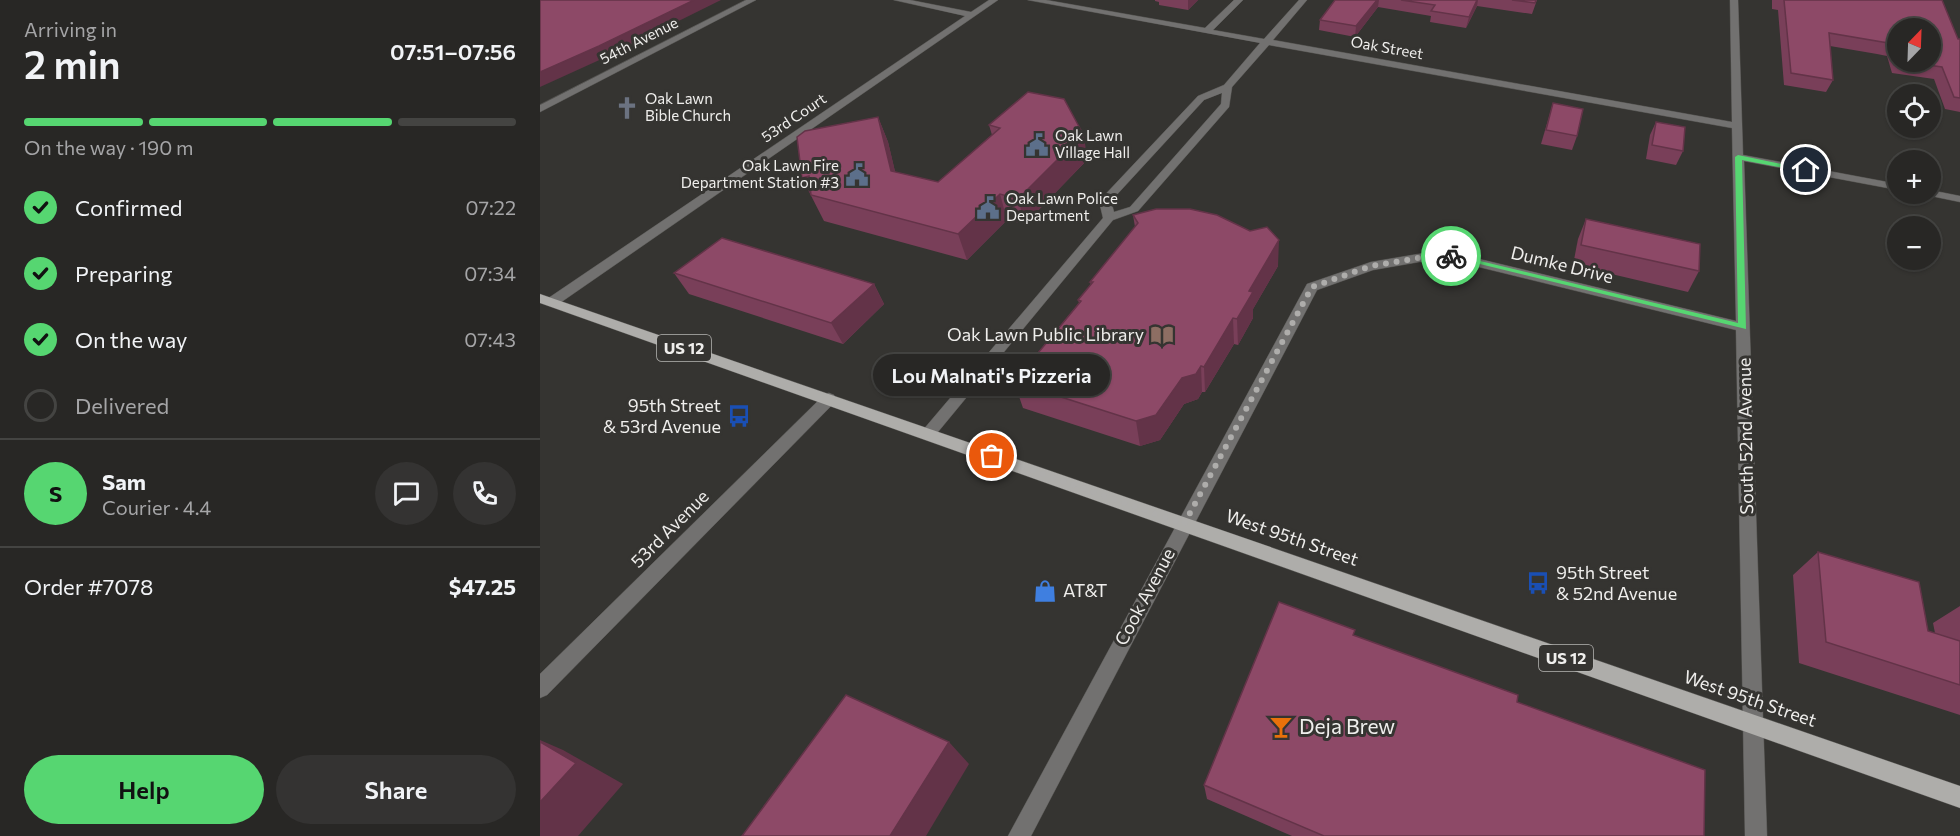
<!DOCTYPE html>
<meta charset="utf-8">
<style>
body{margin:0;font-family:Commissioner,sans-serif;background:#343332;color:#f1f3f6;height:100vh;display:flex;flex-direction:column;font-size:22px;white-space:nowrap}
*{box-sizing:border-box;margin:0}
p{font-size:20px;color:#a5a5a7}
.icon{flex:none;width:33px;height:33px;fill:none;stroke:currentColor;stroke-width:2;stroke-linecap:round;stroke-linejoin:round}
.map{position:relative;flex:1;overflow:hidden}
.details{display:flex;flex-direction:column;background:#282725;width:540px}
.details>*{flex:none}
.needle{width:39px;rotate:23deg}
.buttons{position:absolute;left:1347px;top:18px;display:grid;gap:12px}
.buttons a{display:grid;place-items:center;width:54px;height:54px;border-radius:50%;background:#282725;box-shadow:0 2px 4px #0004,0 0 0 2px #444442;font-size:30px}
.pin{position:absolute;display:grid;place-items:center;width:51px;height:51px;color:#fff;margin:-26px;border:3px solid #fff;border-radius:50%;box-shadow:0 2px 6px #0007}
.courier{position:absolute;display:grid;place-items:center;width:60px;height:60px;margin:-30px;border:4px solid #56d671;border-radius:50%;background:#fff;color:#222;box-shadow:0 2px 8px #0007}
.bubble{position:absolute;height:42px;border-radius:21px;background:#282725;box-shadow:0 2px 4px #0004,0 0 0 2px #444442;font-size:20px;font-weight:600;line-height:42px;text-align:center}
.headline em{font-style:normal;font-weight:600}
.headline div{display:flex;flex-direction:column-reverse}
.headline{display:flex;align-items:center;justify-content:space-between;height:102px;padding:0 24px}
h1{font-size:39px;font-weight:600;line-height:45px}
.bar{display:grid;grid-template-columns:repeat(4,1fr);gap:9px 6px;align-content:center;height:72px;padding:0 24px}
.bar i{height:8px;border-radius:4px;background:#444442}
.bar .selected{background:#56d671}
.bar p{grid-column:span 4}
.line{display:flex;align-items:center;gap:15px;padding:0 24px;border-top:2px solid #444442}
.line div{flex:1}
.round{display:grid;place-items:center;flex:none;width:63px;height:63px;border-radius:32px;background:#343332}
ol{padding:0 24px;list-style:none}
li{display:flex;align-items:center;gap:18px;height:66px}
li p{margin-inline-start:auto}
li .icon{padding:6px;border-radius:50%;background:#56d671;color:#111;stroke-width:4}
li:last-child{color:#a5a5a7}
li i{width:33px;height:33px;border:3px solid #444442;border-radius:50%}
.cta{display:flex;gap:12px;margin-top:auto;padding:12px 24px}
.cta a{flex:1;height:69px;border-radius:36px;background:#56d671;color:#111;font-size:24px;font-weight:600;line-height:69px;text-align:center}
.cta a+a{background:#343332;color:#f1f3f6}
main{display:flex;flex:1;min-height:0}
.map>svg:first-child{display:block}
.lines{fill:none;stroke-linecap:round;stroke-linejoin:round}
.street-casing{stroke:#53524f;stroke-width:1}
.primary-casing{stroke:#53524f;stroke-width:1}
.street{fill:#727170;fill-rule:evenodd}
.primary{fill:#aeadaa;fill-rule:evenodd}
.wall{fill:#793f59;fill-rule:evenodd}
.shaded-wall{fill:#633348}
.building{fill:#8d4967;stroke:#633348;stroke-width:1.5}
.route{fill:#56d671}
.done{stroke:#aeadab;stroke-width:6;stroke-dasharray:0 10.8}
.labels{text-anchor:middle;stroke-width:6;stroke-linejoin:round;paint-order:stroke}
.far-street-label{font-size:15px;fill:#efeeec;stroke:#353431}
.far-poi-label{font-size:15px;fill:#efeeec;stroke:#353431;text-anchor:start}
.shield{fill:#353431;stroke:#b7b6b4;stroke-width:1.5}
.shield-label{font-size:16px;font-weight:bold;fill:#efeeec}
.street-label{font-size:18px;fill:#efeeec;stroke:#353431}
.poi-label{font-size:18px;fill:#efeeec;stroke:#353431;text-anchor:end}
.near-poi-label{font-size:21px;fill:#efeeec;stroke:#353431;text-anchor:start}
</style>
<main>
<section class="details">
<div class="headline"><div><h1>2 min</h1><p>Arriving in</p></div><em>07:51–07:56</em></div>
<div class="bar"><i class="selected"></i><i class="selected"></i><i class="selected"></i><i></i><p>On the way · 190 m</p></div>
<ol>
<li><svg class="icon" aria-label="check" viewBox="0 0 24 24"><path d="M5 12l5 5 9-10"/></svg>Confirmed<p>07:22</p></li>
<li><svg class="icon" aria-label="check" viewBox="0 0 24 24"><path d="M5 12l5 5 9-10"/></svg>Preparing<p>07:34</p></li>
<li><svg class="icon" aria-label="check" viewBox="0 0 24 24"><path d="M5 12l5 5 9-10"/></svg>On the way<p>07:43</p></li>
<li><i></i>Delivered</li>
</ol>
<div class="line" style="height:108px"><b class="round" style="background:#56d671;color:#111">S</b><div><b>Sam</b><p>Courier · 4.4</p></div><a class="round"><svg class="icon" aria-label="chat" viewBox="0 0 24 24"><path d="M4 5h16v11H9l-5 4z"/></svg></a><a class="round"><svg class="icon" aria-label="phone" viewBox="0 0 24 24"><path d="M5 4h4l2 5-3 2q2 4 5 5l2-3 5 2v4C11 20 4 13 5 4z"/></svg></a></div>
<div class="line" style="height:78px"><div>Order #7078</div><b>$47.25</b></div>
<div class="cta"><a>Help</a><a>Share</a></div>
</section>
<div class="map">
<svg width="1420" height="836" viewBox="0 0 1420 836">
<rect width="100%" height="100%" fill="#353431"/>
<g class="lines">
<g class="street-casing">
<g id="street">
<path d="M206,0H216L0,112V105Z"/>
<path d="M354,0H370L431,12L449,0H458L17,305H7L5,302L7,299L425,16Z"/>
<path d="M488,0H506L665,28L694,0H703L673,30L724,39L759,0H767L733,40L1192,122L1190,0H1198L1203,155L1358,184V190L1204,161L1227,836H1205L1196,330L902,258L833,270L777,290L491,836H468L767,284L831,262L902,250L1196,321L1192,128L729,45L692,87L689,107L598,211L573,220L393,438H383L380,434L383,430L563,218L559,201L561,199L658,96L684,85L720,43ZM682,93L681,104L590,207L574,212L571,201L664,100Z"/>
<path d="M1390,190L1420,196V202L1386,195L1385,194H1390Z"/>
<path d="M289,393L294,395L296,399L294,403L7,695L0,698V674L284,395Z"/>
</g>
</g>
<g class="primary-casing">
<path id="primary" d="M0,294L1420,786V808L0,303Z"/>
</g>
<use href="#street" class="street"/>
<use href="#primary" class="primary"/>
</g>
<g class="wall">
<path d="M615,0H658L648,10L619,5V2L615,1Z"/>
<path d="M795,0H997L992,14L937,6L926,28L890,22L891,16L838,7L815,37L779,30L780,20Z"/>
<path d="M1232,0H1402L1418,39H1420V112L1405,109L1394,79L1352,73L1347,56L1337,54L1290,46L1293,80L1286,92L1244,85L1238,10L1232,9ZM1358,28L1390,62H1358Z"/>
<path d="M488,92L548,159L485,224L467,220L427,260L284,221L262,178L338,117L348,142L355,172L398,182L452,135L449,125Z"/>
<path d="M1013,103L1037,136L1032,150L1001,144Z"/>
<path d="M1116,122L1143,151L1136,165L1106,159L1110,135Z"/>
<path d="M593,215L738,266L713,309V318L698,345L694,344L665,392H662L658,399L644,404L620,440L600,446L483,408L474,382L539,303L538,300L551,285L550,282L595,227Z"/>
<path d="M1046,219L1159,271L1148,292L1033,265L1038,239Z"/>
<path d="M134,273L334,284L344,304L303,344L149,294Z"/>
<path d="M1278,552L1388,631L1395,633L1393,623L1420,606V715L1259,663L1253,575Z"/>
<path d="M814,635L977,702L1164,836H752L667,799L664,785Z"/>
</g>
<g class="shaded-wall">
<path d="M154,0H181L66,57L0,87V72Z"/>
<path d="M648,0H658L648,10Z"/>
<path d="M837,0H839L838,7L815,37L816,26Z"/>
<path d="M937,0H938L937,6L926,28L929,17Z"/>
<path d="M338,117L348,142L361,196L351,171Z"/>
<path d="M543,134L548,159L485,224L478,199Z"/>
<path d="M269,176L271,195L275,203L262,178Z"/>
<path d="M460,194L467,220L427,260L418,234Z"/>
<path d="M739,240L738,266L713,309V318L698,345L697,319L709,291Z"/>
<path d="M334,284L344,304L303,344L291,323Z"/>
<path d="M693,318L694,344L665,392L664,367Z"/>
<path d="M661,366L662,392L658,399L644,404L620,440L600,446L596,421L642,378Z"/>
<path d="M0,740L23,750L83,784L38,836H0Z"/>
<path d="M409,742L429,764L386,836H350Z"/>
</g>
<g class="building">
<path d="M0,0H154L59,46L0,72Z"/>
<path d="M795,0H837L816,26L780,20Z"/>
<path d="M861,0H937L929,17L891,11L895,5Z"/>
<path d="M972,0H996L995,3Z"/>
<path d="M1244,0H1402L1418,39H1420V98L1414,97L1402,67L1366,62H1390V28H1358V54L1354,44L1289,33L1293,80L1251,73Z"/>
<path d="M488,92L524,99L543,134L478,199L460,194L418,234L271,195L269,176L262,178L257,137L265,131L338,117L351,171L398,182L460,128L449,125Z"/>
<path d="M1013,103L1043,109L1037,136L1006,130Z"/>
<path d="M1116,122L1145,127L1143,151L1112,145Z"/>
<path d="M616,209H650L677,215L710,231L727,227L739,240L709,291L713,292L697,319L693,318L664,367L661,366L656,374L642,378L616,415L596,421L474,382L541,301L538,300L553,282H550L598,223L593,215Z"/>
<path d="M1046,219L1160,244L1159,271L1041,245Z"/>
<path d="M182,238L334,284L291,323L134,273Z"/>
<path d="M1278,552L1379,582L1388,631L1420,641V685L1286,642Z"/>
<path d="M739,602L815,630L813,635L978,695L977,702L1165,770L1164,836H784L664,785Z"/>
<path d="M306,695L409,742L350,836H202Z"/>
<path d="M0,742L36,763L0,802Z"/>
</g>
<path class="route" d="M1198,155L1270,170L1266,172L1202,160L1206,329L907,256L911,254L1198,323L1195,157Z"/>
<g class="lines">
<path class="done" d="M452,456L644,524L772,287L831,266L902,254L911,256"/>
</g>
<defs>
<g id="church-bare" transform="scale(1.8)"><path d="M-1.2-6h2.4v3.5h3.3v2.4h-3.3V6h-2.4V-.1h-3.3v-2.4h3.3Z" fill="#6b7280" stroke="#353431" stroke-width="2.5" paint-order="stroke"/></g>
<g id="civic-bare" transform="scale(1.8)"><path d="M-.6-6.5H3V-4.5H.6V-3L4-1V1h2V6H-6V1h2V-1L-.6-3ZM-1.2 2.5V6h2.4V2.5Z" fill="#5c6f8a" stroke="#353431" stroke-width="2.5" paint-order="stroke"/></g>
<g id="library-bare" transform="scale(1.8)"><path d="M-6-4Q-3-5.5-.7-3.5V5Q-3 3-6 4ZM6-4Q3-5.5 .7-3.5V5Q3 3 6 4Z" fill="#8d6e63" stroke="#353431" stroke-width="2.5" paint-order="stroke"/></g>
<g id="bus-bare" transform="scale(1.8)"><path d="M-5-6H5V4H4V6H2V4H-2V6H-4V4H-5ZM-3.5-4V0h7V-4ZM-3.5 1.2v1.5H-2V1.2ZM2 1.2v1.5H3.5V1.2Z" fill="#1a4fb4" stroke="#353431" stroke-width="2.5" paint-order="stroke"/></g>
<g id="shop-bare" transform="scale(1.8)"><path d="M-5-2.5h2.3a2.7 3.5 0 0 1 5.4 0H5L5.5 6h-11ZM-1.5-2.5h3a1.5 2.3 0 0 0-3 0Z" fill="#3f7fe0" stroke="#353431" stroke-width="2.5" paint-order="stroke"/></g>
<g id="bar-bare" transform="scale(1.8)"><path d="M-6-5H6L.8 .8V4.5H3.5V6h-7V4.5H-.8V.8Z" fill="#e8710a" stroke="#353431" stroke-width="2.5" paint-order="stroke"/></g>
</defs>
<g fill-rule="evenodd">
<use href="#church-bare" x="87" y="108"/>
<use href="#civic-bare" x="497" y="145"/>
<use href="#civic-bare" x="317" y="175"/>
<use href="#civic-bare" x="448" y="208"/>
<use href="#library-bare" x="622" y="335"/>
<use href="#bus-bare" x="199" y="416"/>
<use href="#bus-bare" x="998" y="583"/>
<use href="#shop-bare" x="505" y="591"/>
<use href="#bar-bare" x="741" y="727"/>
</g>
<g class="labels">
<g class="far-street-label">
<text transform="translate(99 41) rotate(-27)" y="5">54th Avenue</text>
<text transform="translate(847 48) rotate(10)" y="5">Oak Street</text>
<text transform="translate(254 118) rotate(-34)" y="5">53rd Court</text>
</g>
<g class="far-poi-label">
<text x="105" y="104">Oak Lawn<tspan x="105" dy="17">Bible Church</tspan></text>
<text x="515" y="141">Oak Lawn<tspan x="515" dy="17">Village Hall</tspan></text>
<text x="299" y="171" text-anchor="end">Oak Lawn Fire<tspan x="299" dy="17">Department Station #3</tspan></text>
<text x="466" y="204">Oak Lawn Police<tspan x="466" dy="17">Department</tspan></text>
</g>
<g class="shield">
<rect x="117" y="335" width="54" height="26" rx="4.5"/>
<rect x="999" y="645" width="54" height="26" rx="4.5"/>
</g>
<g class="shield-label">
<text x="144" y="354">US 12</text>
<text x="1026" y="664">US 12</text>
</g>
<g class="street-label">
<text transform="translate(1022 265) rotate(14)" y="6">Dumke Drive</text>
<text transform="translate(1206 436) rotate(-91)" y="6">South 52nd Avenue</text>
<text transform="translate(130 529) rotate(-45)" y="6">53rd Avenue</text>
<text transform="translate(752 538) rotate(19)" y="6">West 95th Street</text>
<text transform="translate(605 597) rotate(-62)" y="6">Cook Avenue</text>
<text transform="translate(1210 699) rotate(19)" y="6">West 95th Street</text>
</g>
<g class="poi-label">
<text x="604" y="341">Oak Lawn Public Library</text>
<text x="181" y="412">95th Street<tspan x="181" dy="21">&amp; 53rd Avenue</tspan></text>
<text x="1016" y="579" text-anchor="start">95th Street<tspan x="1016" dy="21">&amp; 52nd Avenue</tspan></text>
<text x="523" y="597" text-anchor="start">AT&amp;T</text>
</g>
<g class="near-poi-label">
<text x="759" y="734">Deja Brew</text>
</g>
</g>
</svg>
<div class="buttons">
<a><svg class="needle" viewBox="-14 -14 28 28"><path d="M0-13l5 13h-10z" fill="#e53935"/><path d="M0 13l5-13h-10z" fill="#a5a5a7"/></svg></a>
<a><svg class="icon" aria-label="locate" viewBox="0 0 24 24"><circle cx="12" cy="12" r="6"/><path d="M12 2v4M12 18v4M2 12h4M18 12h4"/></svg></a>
<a>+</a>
<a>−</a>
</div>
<div class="pin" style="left:452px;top:456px;background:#ea580c"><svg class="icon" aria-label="bag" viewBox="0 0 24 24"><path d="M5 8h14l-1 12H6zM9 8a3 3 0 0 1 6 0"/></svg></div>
<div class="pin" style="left:1266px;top:170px;background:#1f2937"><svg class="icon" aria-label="home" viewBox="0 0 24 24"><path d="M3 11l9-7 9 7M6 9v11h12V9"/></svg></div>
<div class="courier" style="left:911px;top:256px"><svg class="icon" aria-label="bike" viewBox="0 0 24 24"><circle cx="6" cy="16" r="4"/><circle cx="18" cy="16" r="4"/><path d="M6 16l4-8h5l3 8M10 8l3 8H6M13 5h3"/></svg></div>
<div class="bubble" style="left:333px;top:354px;width:237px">Lou Malnati's Pizzeria</div>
</div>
</main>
